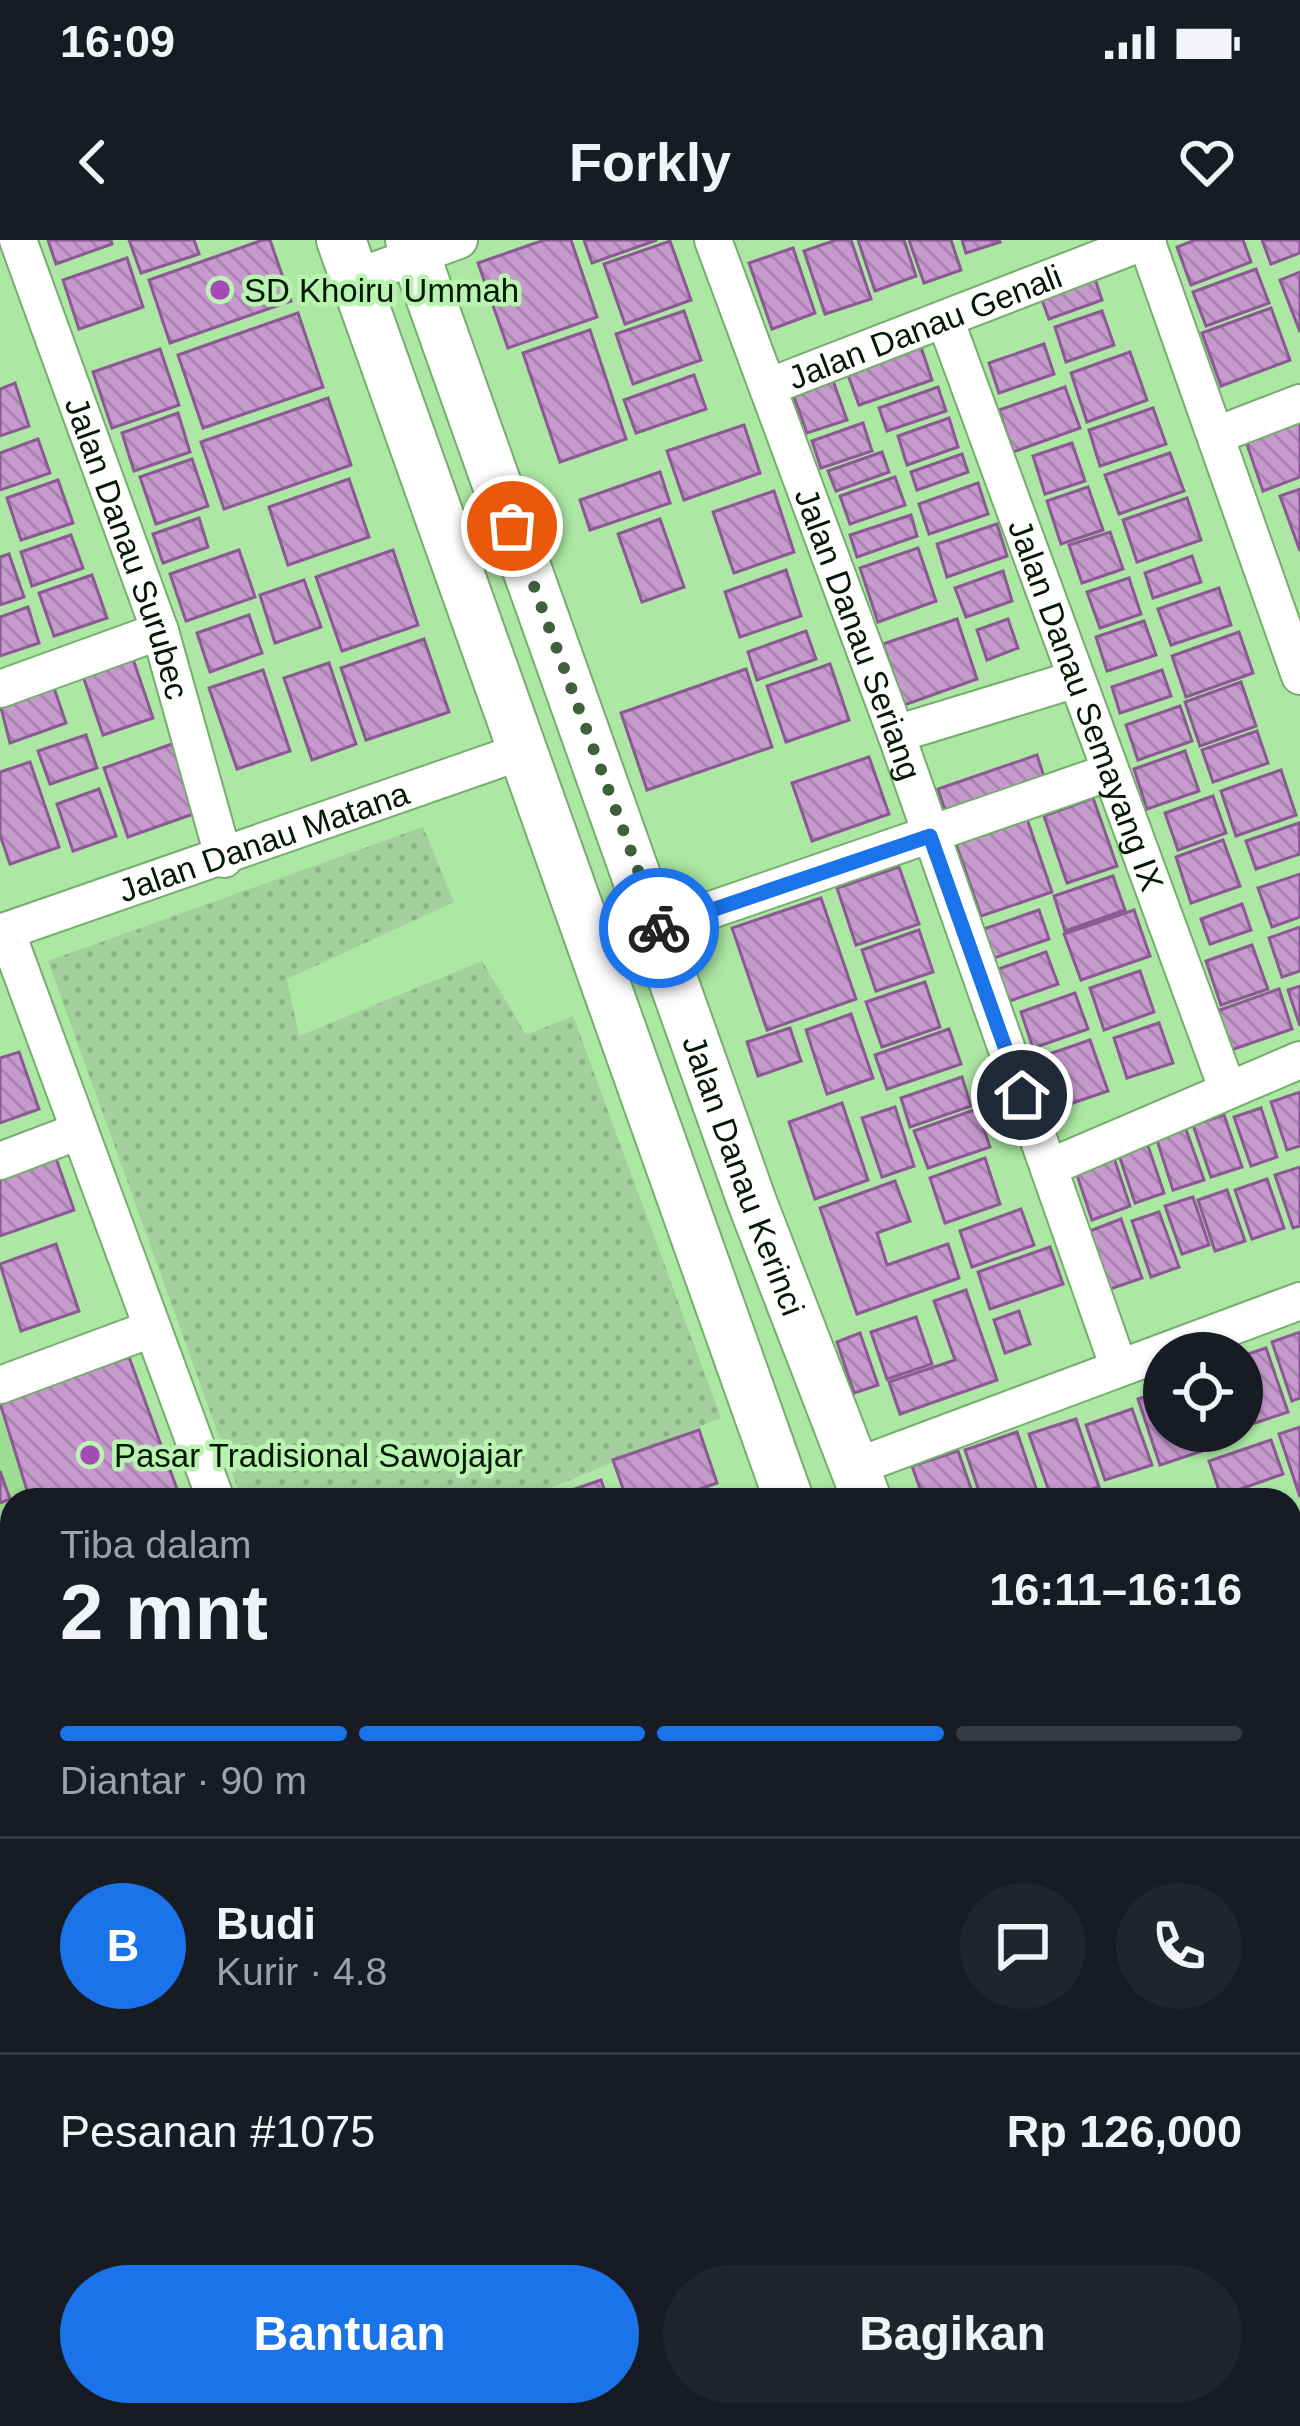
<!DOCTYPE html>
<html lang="id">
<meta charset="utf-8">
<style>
body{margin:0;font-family:Arial,sans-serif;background:#20242c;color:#f1f3f6;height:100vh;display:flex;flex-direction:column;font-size:45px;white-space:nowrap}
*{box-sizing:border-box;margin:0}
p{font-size:39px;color:#9ea1a6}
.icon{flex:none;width:66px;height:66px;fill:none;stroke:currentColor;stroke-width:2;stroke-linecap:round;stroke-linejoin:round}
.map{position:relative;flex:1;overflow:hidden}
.drawer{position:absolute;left:0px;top:1248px;width:1302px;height:939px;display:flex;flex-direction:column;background:#171b24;border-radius:36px 36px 0 0;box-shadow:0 3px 9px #0004}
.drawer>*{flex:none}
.tools{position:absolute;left:1143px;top:1092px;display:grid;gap:24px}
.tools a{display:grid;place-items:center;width:120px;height:120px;border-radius:50%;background:#171b24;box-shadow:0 3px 9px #0004;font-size:60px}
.pin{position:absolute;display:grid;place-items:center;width:102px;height:102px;color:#fff;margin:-51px;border:6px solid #fff;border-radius:50%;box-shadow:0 3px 12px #0007}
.courier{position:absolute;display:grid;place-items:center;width:120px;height:120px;margin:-60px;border:9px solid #1a73e8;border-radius:50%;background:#fff;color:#222;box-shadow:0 3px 15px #0007}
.head em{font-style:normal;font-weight:800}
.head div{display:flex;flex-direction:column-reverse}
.head{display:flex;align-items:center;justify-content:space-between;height:204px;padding:0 60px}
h1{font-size:78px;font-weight:800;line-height:90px}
.bar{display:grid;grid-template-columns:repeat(4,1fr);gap:18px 12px;align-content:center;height:144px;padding:0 60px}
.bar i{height:15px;border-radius:9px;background:#363941}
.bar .current{background:#1a73e8}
.bar p{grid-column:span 4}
.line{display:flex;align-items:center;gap:30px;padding:0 60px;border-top:3px solid #363941}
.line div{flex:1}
.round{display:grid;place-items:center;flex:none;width:126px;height:126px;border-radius:63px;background:#20242c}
.cta{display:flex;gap:24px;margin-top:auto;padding:24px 60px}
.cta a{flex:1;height:138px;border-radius:72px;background:#1a73e8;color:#fff;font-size:48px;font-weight:800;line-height:138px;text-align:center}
.cta a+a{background:#20242c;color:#f1f3f6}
.status{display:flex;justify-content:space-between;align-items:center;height:84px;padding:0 60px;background:#171b24;direction:ltr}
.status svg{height:33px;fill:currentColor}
header{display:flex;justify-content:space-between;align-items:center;height:156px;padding:0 60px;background:#171b24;font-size:54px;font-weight:800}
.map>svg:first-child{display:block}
.built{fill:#9ddd94}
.grass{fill:url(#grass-dots)}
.building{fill:url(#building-back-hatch);stroke:#8c5995;stroke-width:3}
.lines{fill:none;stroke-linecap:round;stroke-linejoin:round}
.minor-casing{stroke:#76ae6e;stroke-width:40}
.tertiary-casing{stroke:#76ae6e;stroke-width:52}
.minor{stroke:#fff;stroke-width:36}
.tertiary{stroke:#fff;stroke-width:48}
.done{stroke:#3e603b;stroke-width:12;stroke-dasharray:0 21.6}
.route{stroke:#1a73e8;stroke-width:15}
.poi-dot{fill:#a64ab5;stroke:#b9f4b1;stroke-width:4.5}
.labels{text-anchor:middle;stroke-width:9;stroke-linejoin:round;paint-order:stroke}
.poi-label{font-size:33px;fill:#031802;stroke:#b9f4b1;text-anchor:start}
.street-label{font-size:33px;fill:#031802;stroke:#b9f4b1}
</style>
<div class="status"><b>16:09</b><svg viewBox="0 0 49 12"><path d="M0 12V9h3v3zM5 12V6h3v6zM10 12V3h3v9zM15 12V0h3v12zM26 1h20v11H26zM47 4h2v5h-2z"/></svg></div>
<header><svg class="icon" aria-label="back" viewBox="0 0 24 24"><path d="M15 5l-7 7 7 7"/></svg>Forkly<svg class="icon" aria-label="heart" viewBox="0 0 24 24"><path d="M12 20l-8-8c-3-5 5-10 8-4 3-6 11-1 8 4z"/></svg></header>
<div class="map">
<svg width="1300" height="2186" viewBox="0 0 1300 2186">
<defs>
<pattern id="grass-dots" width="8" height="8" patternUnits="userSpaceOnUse" patternTransform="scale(3)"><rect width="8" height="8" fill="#a3d09c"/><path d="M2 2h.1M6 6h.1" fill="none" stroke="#8bb285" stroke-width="1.8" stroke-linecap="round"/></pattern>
<pattern id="building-back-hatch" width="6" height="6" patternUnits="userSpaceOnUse" patternTransform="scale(3)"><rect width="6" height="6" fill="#c79ace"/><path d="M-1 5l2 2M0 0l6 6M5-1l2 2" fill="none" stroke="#a984af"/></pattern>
</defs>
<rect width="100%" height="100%" fill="#ace7a4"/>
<path class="built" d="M0,1171L30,1260H12V1847L0,1852Z"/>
<path class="grass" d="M423,587L454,662L287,739L299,796L482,721L526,795L573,776L721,1178L521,1260H242L48,721Z"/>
<g class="building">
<path d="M48,0H111L112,4L56,24Z"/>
<path d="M129,0H194L199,14L141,33Z"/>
<path d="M263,0H270L291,61L170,103L149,40Z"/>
<path d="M544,0H571L597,77L508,108L478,23Z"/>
<path d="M584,0H657L592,23Z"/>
<path d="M836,0H851L871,59L825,74L804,11Z"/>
<path d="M858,0H904L916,36L875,51Z"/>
<path d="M909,0H951L961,30L924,43Z"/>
<path d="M962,0H999L1000,2L966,13Z"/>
<path d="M1195,0H1243L1251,22L1191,45L1177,7Z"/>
<path d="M1262,0H1300V13L1271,24Z"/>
<path d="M670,1L691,60L625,84L604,24Z"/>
<path d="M793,8L815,73L772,89L749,23Z"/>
<path d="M127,18L143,67L79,89L63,40Z"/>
<path d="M1256,29L1269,63L1206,86L1193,52Z"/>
<path d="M1300,32V92L1280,40Z"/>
<path d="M1093,33L1102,60L1049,79L1039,52Z"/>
<path d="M1271,68L1290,120L1221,146L1202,93Z"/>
<path d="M684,71L701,120L633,144L616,94Z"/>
<path d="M1102,71L1114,105L1066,122L1055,87Z"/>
<path d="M298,73L323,147L203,188L178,115Z"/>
<path d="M590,90L626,199L560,222L523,113Z"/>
<path d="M918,98L932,140L859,165L844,124Z"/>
<path d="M1044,104L1054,134L999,153L989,123Z"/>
<path d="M160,109L179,165L112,188L93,132Z"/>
<path d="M1130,112L1147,160L1087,182L1071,133Z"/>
<path d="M694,135L706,169L636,193L624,160Z"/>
<path d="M831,135L847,180L807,193L791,149Z"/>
<path d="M15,143L29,186L0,196V149Z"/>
<path d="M938,147L946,171L887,191L879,168Z"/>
<path d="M1065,147L1080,188L1013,212L999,170Z"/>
<path d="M328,158L351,225L224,269L201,202Z"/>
<path d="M1153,168L1166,204L1100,226L1089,190Z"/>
<path d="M1300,172V237L1263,251L1243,193Z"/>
<path d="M178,173L190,212L134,231L122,193Z"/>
<path d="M949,178L958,207L907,225L898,196Z"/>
<path d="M863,183L872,211L821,228L812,201Z"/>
<path d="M744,185L760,233L684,260L667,211Z"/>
<path d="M38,199L50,233L0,250V213Z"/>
<path d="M1072,203L1085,241L1045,254L1033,216Z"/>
<path d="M882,212L889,232L836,251L828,231Z"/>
<path d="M1170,213L1184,251L1119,274L1105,235Z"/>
<path d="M962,214L968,232L917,250L911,232Z"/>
<path d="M192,219L208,266L156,284L140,237Z"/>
<path d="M660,232L670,263L590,290L580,260Z"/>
<path d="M895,237L905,265L850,284L840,256Z"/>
<path d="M349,239L369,297L288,325L269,267Z"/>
<path d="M58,240L73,283L21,300L7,258Z"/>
<path d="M978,243L988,274L929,294L919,264Z"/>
<path d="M1088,247L1103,290L1061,304L1047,261Z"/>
<path d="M1300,249V311L1280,256Z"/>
<path d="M774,251L794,312L734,333L713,272Z"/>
<path d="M1187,258L1201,300L1137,322L1123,280Z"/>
<path d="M911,275L917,296L857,317L850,295Z"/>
<path d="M199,278L208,307L163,323L153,294Z"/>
<path d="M660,279L684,347L642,362L618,294Z"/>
<path d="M997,284L1007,316L947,337L937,304Z"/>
<path d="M1110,292L1123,329L1082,343L1069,305Z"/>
<path d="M71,295L83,328L32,346L21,312Z"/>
<path d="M918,308L936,361L878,382L860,328Z"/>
<path d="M239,310L255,357L186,381L170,334Z"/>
<path d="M393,310L418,385L342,411L316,337Z"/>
<path d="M9,314L24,357L0,365V317Z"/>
<path d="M1192,316L1201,342L1153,358L1145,333Z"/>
<path d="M786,330L801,376L740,397L725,352Z"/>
<path d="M1003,331L1012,361L966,377L955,348Z"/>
<path d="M92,335L107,378L54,396L39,353Z"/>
<path d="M1129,338L1141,374L1100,388L1087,352Z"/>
<path d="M304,340L321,387L275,403L260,355Z"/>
<path d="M1219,348L1231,385L1171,405L1158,369Z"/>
<path d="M28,367L39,403L0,416V377Z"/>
<path d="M249,375L262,413L210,432L197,393Z"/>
<path d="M957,379L977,439L904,465L883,404Z"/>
<path d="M1008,379L1018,408L987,420L977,390Z"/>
<path d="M1144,381L1156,415L1107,431L1096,397Z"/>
<path d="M806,391L816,419L757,440L748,412Z"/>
<path d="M1239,392L1253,433L1186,457L1172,416Z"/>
<path d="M424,399L449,472L366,500L341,428Z"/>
<path d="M133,419L153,478L103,495L83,436Z"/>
<path d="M329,423L356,504L312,520L284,438Z"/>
<path d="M830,424L849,480L786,502L767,446Z"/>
<path d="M746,429L772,507L647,550L621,473Z"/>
<path d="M263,430L290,511L237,529L209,448Z"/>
<path d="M1162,430L1171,456L1120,473L1112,447Z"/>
<path d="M1241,442L1256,486L1200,506L1185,462Z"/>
<path d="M53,445L66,483L10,503L0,464Z"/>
<path d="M1180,466L1192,501L1138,520L1126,485Z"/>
<path d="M1257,491L1268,523L1213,542L1202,510Z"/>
<path d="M86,495L97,528L50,544L38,511Z"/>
<path d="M172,504L196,573L128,597L104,528Z"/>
<path d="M1185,511L1199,551L1147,569L1134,529Z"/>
<path d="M1037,515L1046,543L947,577L938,549Z"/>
<path d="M869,517L889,574L812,601L792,543Z"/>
<path d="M30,522L59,607L10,624L0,595V532Z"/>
<path d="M1281,530L1296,575L1236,596L1221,551Z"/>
<path d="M99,549L116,596L73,611L57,564Z"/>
<path d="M1213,556L1226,593L1178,610L1165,573Z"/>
<path d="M1093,558L1117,626L1067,643L1044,576Z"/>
<path d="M1027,579L1052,652L981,676L956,604Z"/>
<path d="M1299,583L1300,614L1256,629L1246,601Z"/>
<path d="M1223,600L1240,646L1191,663L1176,617Z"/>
<path d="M899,627L919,684L856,705L837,648Z"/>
<path d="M1300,634V677L1272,687L1258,648Z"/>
<path d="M1113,636L1125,670L1065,691L1054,656Z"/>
<path d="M821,658L856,759L767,790L732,688Z"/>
<path d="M1242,664L1251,690L1210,704L1201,679Z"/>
<path d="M1039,670L1049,699L991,719L981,690Z"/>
<path d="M1134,670L1150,716L1081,740L1064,694Z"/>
<path d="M1300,687V731L1282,737L1269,698Z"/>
<path d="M919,690L933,732L876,751L862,710Z"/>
<path d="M1252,705L1268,749L1221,765L1206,721Z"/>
<path d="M1046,712L1058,744L1004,763L993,731Z"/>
<path d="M1140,731L1154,772L1104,790L1090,748Z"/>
<path d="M925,742L940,787L882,807L866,762Z"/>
<path d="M1300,746V786L1288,750Z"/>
<path d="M1279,749L1292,789L1231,810L1217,771Z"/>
<path d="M1075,753L1088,789L1033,808L1021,772Z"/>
<path d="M851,774L873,838L827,854L806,790Z"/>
<path d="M1159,783L1173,823L1127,838L1114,798Z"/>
<path d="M790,788L801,821L758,836L747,802Z"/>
<path d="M949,789L961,824L887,849L875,815Z"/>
<path d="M1090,800L1108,851L1052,870L1035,819Z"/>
<path d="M19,812L39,869L0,883V818Z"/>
<path d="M962,837L971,866L910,887L901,858Z"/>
<path d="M1300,852V906L1287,910L1271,862Z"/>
<path d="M842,863L868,940L815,959L789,882Z"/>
<path d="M895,867L914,926L882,937L862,878Z"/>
<path d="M1261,868L1277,917L1251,926L1234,877Z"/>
<path d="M977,869L990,907L928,928L914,891Z"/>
<path d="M1224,875L1242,927L1211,937L1193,885Z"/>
<path d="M1184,884L1204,940L1173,950L1155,894Z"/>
<path d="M1147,903L1164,953L1135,963L1118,912Z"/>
<path d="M52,907L74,970L0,996V926Z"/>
<path d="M1111,909L1130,966L1092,980L1073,923Z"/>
<path d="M985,918L1000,964L945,983L930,938Z"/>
<path d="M1300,927V986L1293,988L1275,935Z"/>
<path d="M1267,939L1284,988L1252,999L1235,950Z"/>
<path d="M895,941L910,981L877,993L887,1025L948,1004L959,1038L857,1074L820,968Z"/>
<path d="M1227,950L1245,1001L1215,1011L1198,960Z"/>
<path d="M1193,957L1209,1005L1182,1014L1165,966Z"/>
<path d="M1021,969L1034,1005L972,1027L960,991Z"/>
<path d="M1159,972L1179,1027L1151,1037L1132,981Z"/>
<path d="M1121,979L1142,1038L1110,1049L1090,991Z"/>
<path d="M56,1004L79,1071L21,1091L0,1024Z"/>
<path d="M1050,1007L1063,1044L990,1069L978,1032Z"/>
<path d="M966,1050L997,1140L900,1174L889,1142L955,1120L934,1061Z"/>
<path d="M1019,1071L1030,1104L1005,1113L994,1080Z"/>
<path d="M916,1077L932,1124L887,1139L871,1092Z"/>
<path d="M1300,1092V1158L1292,1161L1272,1102Z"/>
<path d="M860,1093L878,1145L854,1153L837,1102Z"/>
<path d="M1266,1108L1288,1172L1255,1183L1242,1146V1116Z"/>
<path d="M129,1117L181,1260H30L0,1163Z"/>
<path d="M1164,1150V1191H1199L1205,1210L1160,1225L1138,1159Z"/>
<path d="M1132,1169L1152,1225L1105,1240L1086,1185Z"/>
<path d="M1076,1179L1099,1247L1052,1260L1029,1194Z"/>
<path d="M1300,1187V1257L1279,1194Z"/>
<path d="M699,1190L717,1243L669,1260H627L613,1220Z"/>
<path d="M1017,1192L1040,1260H982L965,1210Z"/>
<path d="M1271,1200L1283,1234L1221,1256L1209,1221Z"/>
<path d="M958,1211L975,1260H924L912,1226Z"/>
<path d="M0,1231L10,1259L0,1263Z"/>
<path d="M601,1240L608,1260H543Z"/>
<path d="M1292,1264L1300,1288V1327L1290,1331Z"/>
<path d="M12,1292V1496L0,1464V1297Z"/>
<path d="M1300,1440V1491L1290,1495V1444Z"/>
<path d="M1300,1499V1552H1299L1290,1528V1503Z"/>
<path d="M1296,1684L1300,1718L1290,1721V1686Z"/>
<path d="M1300,1731V1772L1290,1775V1734Z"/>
<path d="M1300,1780V1808L1290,1812V1784Z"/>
<path d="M1300,1815V1851L1290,1822Z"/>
<path d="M1290,1859L1300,1887V1948L1290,1951Z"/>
<path d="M12,1926V1974L0,1978V1930Z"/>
<path d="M12,1989V2052L10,2053L0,2025V1994Z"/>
<path d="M1294,2046L1300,2071L1290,2074V2048Z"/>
<path d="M1300,2077V2104L1290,2107V2080Z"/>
<path d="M0,2091L12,2125V2146L0,2150Z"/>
<path d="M1300,2109V2135L1290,2139V2112Z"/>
<path d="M1300,2151V2186H1255L1251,2175H1290V2155Z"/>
<path d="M78,2175H138L142,2186H47Z"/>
<path d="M244,2175H300L302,2182L248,2186Z"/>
<path d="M345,2175H376L380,2186H315Z"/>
<path d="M482,2175H495L499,2186H452Z"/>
<path d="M511,2175H580L583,2183L514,2186Z"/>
<path d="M668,2175H691L695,2186H641Z"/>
<path d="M707,2175H767V2176L738,2186H711Z"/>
<path d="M901,2175H914L918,2186H870Z"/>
<path d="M945,2175H1003L1007,2186H936L933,2179Z"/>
<path d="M1026,2175H1090L1094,2186H1030Z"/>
</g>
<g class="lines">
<g class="minor-casing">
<g id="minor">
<path id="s1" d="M18,0L160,391L224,619"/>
<path id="s2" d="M713,0L896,494L1119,1128"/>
<path d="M1146,0L1300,436"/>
<path d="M355,38L459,0"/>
<path id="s3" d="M946,82L1227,848"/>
<path id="s4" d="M768,147L1148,0"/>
<path d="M1217,195L1300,163"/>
<path d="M0,449L160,391"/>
<path d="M896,494L1076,439"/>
<path d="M656,689L1110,532"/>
<path d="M6,691L216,1260"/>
<path id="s5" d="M0,693L526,510"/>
<path d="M0,921L79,891"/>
<path d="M1050,927L1300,820"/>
<path d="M0,1145L151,1089"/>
<path d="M855,1227L1300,1061"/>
<path d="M1290,1589L1300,1617"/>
<path d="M0,1879L12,1875"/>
<path d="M199,2175L203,2186"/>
<path d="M432,2175L436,2186"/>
<path d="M620,2175L624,2186"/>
<path d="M830,2175L834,2186"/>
<path d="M37,2186L66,2175"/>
</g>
</g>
<g class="tertiary-casing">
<g id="tertiary">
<path d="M341,0L789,1260"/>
<path id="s6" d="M410,0L752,962L867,1260"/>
<path d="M1290,1416L1300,1412"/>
<path d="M1128,2175L1133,2186"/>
<path d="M1194,2175L1198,2186"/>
</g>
</g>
<use href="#minor" class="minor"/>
<use href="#tertiary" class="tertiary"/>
</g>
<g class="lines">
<path class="done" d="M512,286L659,688"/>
<path class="route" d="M659,688L930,596L1022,855"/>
</g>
<g class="poi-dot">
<circle cx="220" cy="50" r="12"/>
<circle cx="90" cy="1215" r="12"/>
</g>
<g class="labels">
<g class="poi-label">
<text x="244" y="62">SD Khoiru Ummah</text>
<text x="114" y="1227">Pasar Tradisional Sawojajar</text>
</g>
<g class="street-label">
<text dy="12" stroke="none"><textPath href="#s4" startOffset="168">Jalan Danau Genali</textPath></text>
<text dy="12" stroke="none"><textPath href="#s1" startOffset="327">Jalan Danau Surubec</textPath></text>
<text dy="12" stroke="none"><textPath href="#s2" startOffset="420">Jalan Danau Seriang</textPath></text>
<text dy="12" stroke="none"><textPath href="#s3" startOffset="408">Jalan Danau Semayang IX</textPath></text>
<text dy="12" stroke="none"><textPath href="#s5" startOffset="279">Jalan Danau Matana</textPath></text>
<text dy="12" stroke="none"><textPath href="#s6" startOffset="993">Jalan Danau Kerinci</textPath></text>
</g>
</g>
</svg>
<div class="tools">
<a><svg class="icon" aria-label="locate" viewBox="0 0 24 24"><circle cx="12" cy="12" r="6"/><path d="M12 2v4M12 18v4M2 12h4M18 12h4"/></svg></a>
</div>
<div class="pin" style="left:512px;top:286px;background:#ea580c"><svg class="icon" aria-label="bag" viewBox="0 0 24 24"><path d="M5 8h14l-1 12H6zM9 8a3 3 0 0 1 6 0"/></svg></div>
<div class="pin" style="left:1022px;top:855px;background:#1f2937"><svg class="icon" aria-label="home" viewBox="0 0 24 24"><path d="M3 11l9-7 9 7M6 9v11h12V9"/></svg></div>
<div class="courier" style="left:659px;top:688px"><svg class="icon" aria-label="bike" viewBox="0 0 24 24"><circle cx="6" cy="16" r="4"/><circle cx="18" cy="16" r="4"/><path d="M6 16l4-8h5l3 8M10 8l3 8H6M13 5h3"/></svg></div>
<section class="drawer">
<div class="head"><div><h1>2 mnt</h1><p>Tiba dalam</p></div><em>16:11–16:16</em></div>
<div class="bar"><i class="current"></i><i class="current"></i><i class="current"></i><i></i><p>Diantar · 90 m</p></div>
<div class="line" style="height:216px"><b class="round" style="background:#1a73e8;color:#fff">B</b><div><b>Budi</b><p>Kurir · 4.8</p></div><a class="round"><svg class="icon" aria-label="chat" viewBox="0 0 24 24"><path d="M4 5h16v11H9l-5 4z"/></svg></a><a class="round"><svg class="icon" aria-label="phone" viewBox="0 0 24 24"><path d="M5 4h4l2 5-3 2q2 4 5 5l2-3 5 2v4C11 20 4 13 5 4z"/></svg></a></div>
<div class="line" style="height:156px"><div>Pesanan #1075</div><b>Rp 126,000</b></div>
<div class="cta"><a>Bantuan</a><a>Bagikan</a></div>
</section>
</div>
